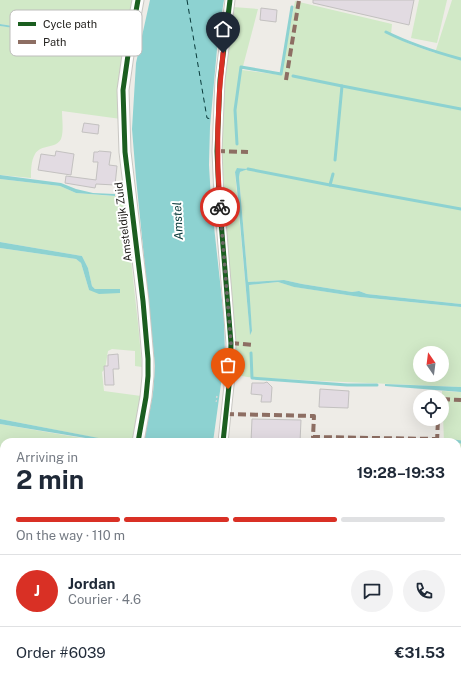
<!DOCTYPE html>
<meta charset="utf-8">
<style>
body{margin:0;font-family:"Public Sans",sans-serif;background:#f2f2f3;color:#1f2937;height:100vh;display:flex;flex-direction:column;font-size:15px;white-space:nowrap}
*{box-sizing:border-box;margin:0}
p{font-size:13px;color:#747a83}
.icon{flex:none;width:22px;height:22px;fill:none;stroke:currentColor;stroke-width:2;stroke-linecap:round;stroke-linejoin:round}
.map{position:relative;flex:1;overflow:hidden}
.side{position:absolute;left:0px;top:438px;width:461px;height:248px;display:flex;flex-direction:column;background:#fff;border-radius:12px 12px 0 0;box-shadow:0 4px 16px #0002}
.side>*{flex:none}
.needle{width:26px;rotate:346deg}
.controls{position:absolute;left:413px;top:346px;display:grid;gap:8px}
.controls a{display:grid;place-items:center;width:36px;height:36px;border-radius:50%;background:#fff;box-shadow:0 4px 16px #0002;font-size:20px}
.pin{position:absolute;display:grid;place-items:center;width:34px;height:34px;color:#fff;margin:-41px -17px;border-radius:50% 50% 50% 0;rotate:-45deg;box-shadow:0 0 4px #0007}
.pin .icon{rotate:45deg}
.courier{position:absolute;display:grid;place-items:center;width:40px;height:40px;margin:-20px;border:3px solid #d93025;border-radius:50%;background:#fff;color:#222;box-shadow:0 1px 5px #0007}
.overview em{font-style:normal;font-weight:700}
.overview div{display:flex;flex-direction:column-reverse}
.overview{display:flex;align-items:center;justify-content:space-between;height:68px;padding:0 16px}
h1{font-size:26px;font-weight:700;line-height:30px}
.bar{display:grid;grid-template-columns:repeat(4,1fr);gap:6px 4px;align-content:center;height:48px;padding:0 16px}
.bar i{height:5px;border-radius:3px;background:#e0e1e3}
.bar .on{background:#d93025}
.bar p{grid-column:span 4}
.line{display:flex;align-items:center;gap:10px;padding:0 16px;border-top:1px solid #e0e1e3}
.line div{flex:1}
.round{display:grid;place-items:center;flex:none;width:42px;height:42px;border-radius:21px;background:#f2f2f3}
.map>svg:first-child{display:block}
.green{fill:#d1e9c7;fill-rule:evenodd}
.water{fill:#8dd2d1}
.lines{fill:none;stroke-linecap:round;stroke-linejoin:round}
.stream{stroke:#8dd2d1;stroke-width:3}
.ferry{stroke:#083939;stroke-width:1;stroke-dasharray:5 4;stroke-linecap:butt}
.building{fill:#e2dbe2;stroke:#c3c1c0}
.minor-casing{stroke:#c9c7c3;stroke-width:11}
.tertiary-casing{stroke:#c9c7c3;stroke-width:13}
.path{stroke:#dad8d7;stroke-width:1.5;stroke-dasharray:2 3;stroke-linecap:butt}
.minor{stroke:#fcfcfb;stroke-width:9}
.tertiary{stroke:#fcfcfb;stroke-width:11}
.quiet{stroke:#8d6e63;stroke-width:4;stroke-dasharray:8 4;stroke-linecap:butt}
.cycleway-casing{stroke:#fff;stroke-width:8}
.cycleway{stroke:#1b5e20;stroke-width:5}
.done{stroke:#6c6a66;stroke-width:4;stroke-dasharray:0 7.2}
.route{stroke:#d93025;stroke-width:5}
.labels{text-anchor:middle;stroke-width:4;stroke-linejoin:round;paint-order:stroke}
.street-label{font-size:11px;fill:#262421;stroke:#fff}
.water-label{font-size:12px;font-style:italic;fill:#083939;stroke:#fff}
.key{fill:#fff;stroke:#bebdbc;stroke-width:1}
.key-label{font-size:11px;fill:#262421}
</style>
<div class="map">
<svg width="461" height="686" viewBox="0 0 461 686">
<rect width="100%" height="100%" fill="#eeece7"/>
<g class="green">
<path d="M0,0H136L121,119L62,111C62,119 64,132 61,139C56,149 41,144 35,154C31,161 31,170 31,178L0,175V26L103,40L0,24Z"/>
<path d="M419,0H447L437,43L411,38Z"/>
<path d="M452,0H461V304L367,294L359,291L352,292L302,284L284,280L248,282L239,177L240,172L247,169L238,168L235,172L250,334L252,331L248,285L278,282L295,287L360,297L461,307V387L321,381L247,377L232,374L220,160L222,100L233,7L258,9L242,70L281,75L295,1L392,24L391,35L412,45L435,53ZM420,353H442V375H420Z"/>
<path d="M0,179L60,186L76,193L124,197L138,323L142,367L135,366V351L112,349L108,351L105,369L102,372L104,391L141,396L134,442H110L108,440L0,419V248L76,259L81,263L89,290L120,289H95L92,286L88,268L82,256L0,242Z"/>
<path d="M442,391L461,392V631H457V442H444Z"/>
<path d="M0,424L105,442H4V463H0Z"/>
<path d="M0,468L4,469V546L0,545Z"/>
<rect x="0" y="549" width="4" height="58"/>
<path d="M457,636H461V686H325L319,682H457Z"/>
<path d="M0,677H4V682H26L43,686H0Z"/>
<path d="M70,682H151L153,686H69Z"/>
<path d="M287,682H312L318,686H292Z"/>
</g>
<g class="water">
<path d="M150,0H224L218,38L210,127L209,165L211,199L224,318L225,355L213,442H144L153,393L155,366L136,178L132,129L136,63Z"/>
<path d="M0,24L103,40V41L0,26Z"/>
<path d="M237,168L248,169L240,172L239,177L248,282L284,280L302,284L352,292L359,291L367,294L461,304V307L360,297L294,287L278,282L249,285L252,331L250,335L237,189L235,172Z"/>
<path d="M0,175L61,183L76,189L93,193L115,194V196L76,193L60,186L0,179Z"/>
<path d="M0,242L82,256L88,268L92,286L95,289H120V293L99,294L89,290L81,263L76,259L0,248Z"/>
<path d="M385,384L461,387V392L385,386Z"/>
<path d="M0,419L109,440L110,442L0,424Z"/>
<path d="M164,682H273L278,686H166Z"/>
</g>
<g class="lines">
<g class="stream">
<path d="M386,32C410,44 435,52 461,59"/>
<path d="M293,76L342,86L335,160"/>
<path d="M342,86L461,109"/>
<path d="M237,144L235,110L241,67L281,74L292,7"/>
<path d="M248,169L330,185L333,174"/>
<path d="M330,185L461,209"/>
<path d="M251,353L252,378L347,385H377"/>
<path d="M447,440L461,442"/>
<path d="M457,488H461"/>
<path d="M457,563L461,562"/>
</g>
<path class="ferry" d="M187,0L207,118L211,119"/>
</g>
<g class="building">
<path d="M313,0H414L409,25L313,3Z"/>
<path d="M261,8L277,10L276,22L260,20Z"/>
<path d="M84,123L99,125L98,134L82,132Z"/>
<path d="M56,151L74,154L71,175L38,170L41,154L55,156Z"/>
<path d="M99,151L111,152L109,165L117,166L115,185L96,184L95,188L65,183L66,176L96,180L98,162H93L94,152H98Z"/>
<path d="M118,354L119,369H113L114,385H105L104,366H108V355Z"/>
<path d="M267,382L272,387L271,402H261L262,395L251,394L252,383H264Z"/>
<path d="M320,389L349,391L348,408L319,407Z"/>
<path d="M252,419L301,420L300,442H251Z"/>
</g>
<g class="lines">
<g class="minor-casing">
<g id="minor">
<path d="M223,442L230,376L231,343L219,197L217,151L220,80L230,0"/>
<path d="M287,682L292,686"/>
</g>
</g>
<g class="tertiary-casing">
<g id="tertiary">
<path d="M138,442L146,397L148,376V359L143,301L125,152L123,90L128,55L138,0"/>
<path d="M156,682L159,686"/>
</g>
</g>
<path class="path" d="M217,396L216,401H217"/>
<use href="#minor" class="minor"/>
<use href="#tertiary" class="tertiary"/>
<g class="quiet">
<path d="M286,80L299,0"/>
<path d="M217,151L248,152"/>
<path d="M231,343L254,345"/>
<path d="M442,399L461,400"/>
<path d="M226,414L314,416L313,437L437,439"/>
<path d="M437,442L438,419"/>
<path d="M457,479H461"/>
<path d="M3,616L4,614"/>
</g>
<g class="cycleway-casing">
<g id="cycleway">
<path d="M138,442L146,397L148,376V359L143,301L125,152L123,90L128,55L138,0"/>
<path d="M223,442L230,376L231,343L219,197L217,151L220,80L230,0"/>
</g>
</g>
<use href="#cycleway" class="cycleway"/>
</g>
<g class="lines">
<path class="done" d="M220,207L231,343L228,389"/>
<path class="route" d="M220,207C216,156 217,104 223,53"/>
</g>
<g class="labels">
<g class="street-label">
<text transform="translate(123 222) rotate(-97)" y="4">Amsteldijk Zuid</text>
</g>
<g class="water-label">
<text transform="translate(178 221) rotate(-93)" y="4">Amstel</text>
</g>
</g>
<rect x="10" y="10" width="132" height="46" rx="6" class="key"/>
<rect x="18" y="22" width="18" height="4" fill="#1b5e20"/>
<rect x="18" y="40" width="18" height="4" fill="#8d6e63"/>
<g class="key-label">
<text x="43" y="28">Cycle path</text>
<text x="43" y="46">Path</text>
</g>
</svg>
<div class="controls">
<a><svg class="needle" viewBox="-14 -14 28 28"><path d="M0-13l5 13h-10z" fill="#e53935"/><path d="M0 13l5-13h-10z" fill="#747a83"/></svg></a>
<a><svg class="icon" aria-label="locate" viewBox="0 0 24 24"><circle cx="12" cy="12" r="6"/><path d="M12 2v4M12 18v4M2 12h4M18 12h4"/></svg></a>
</div>
<div class="pin" style="left:228px;top:389px;background:#ea580c"><svg class="icon" aria-label="bag" viewBox="0 0 24 24"><path d="M5 8h14l-1 12H6zM9 8a3 3 0 0 1 6 0"/></svg></div>
<div class="pin" style="left:223px;top:53px;background:#1f2937"><svg class="icon" aria-label="home" viewBox="0 0 24 24"><path d="M3 11l9-7 9 7M6 9v11h12V9"/></svg></div>
<div class="courier" style="left:220px;top:207px"><svg class="icon" aria-label="bike" viewBox="0 0 24 24"><circle cx="6" cy="16" r="4"/><circle cx="18" cy="16" r="4"/><path d="M6 16l4-8h5l3 8M10 8l3 8H6M13 5h3"/></svg></div>
<section class="side">
<div class="overview"><div><h1>2 min</h1><p>Arriving in</p></div><em>19:28–19:33</em></div>
<div class="bar"><i class="on"></i><i class="on"></i><i class="on"></i><i></i><p>On the way · 110 m</p></div>
<div class="line" style="height:72px"><b class="round" style="background:#d93025;color:#fff">J</b><div><b>Jordan</b><p>Courier · 4.6</p></div><a class="round"><svg class="icon" aria-label="chat" viewBox="0 0 24 24"><path d="M4 5h16v11H9l-5 4z"/></svg></a><a class="round"><svg class="icon" aria-label="phone" viewBox="0 0 24 24"><path d="M5 4h4l2 5-3 2q2 4 5 5l2-3 5 2v4C11 20 4 13 5 4z"/></svg></a></div>
<div class="line" style="height:52px"><div>Order #6039</div><b>€31.53</b></div>
</section>
</div>
